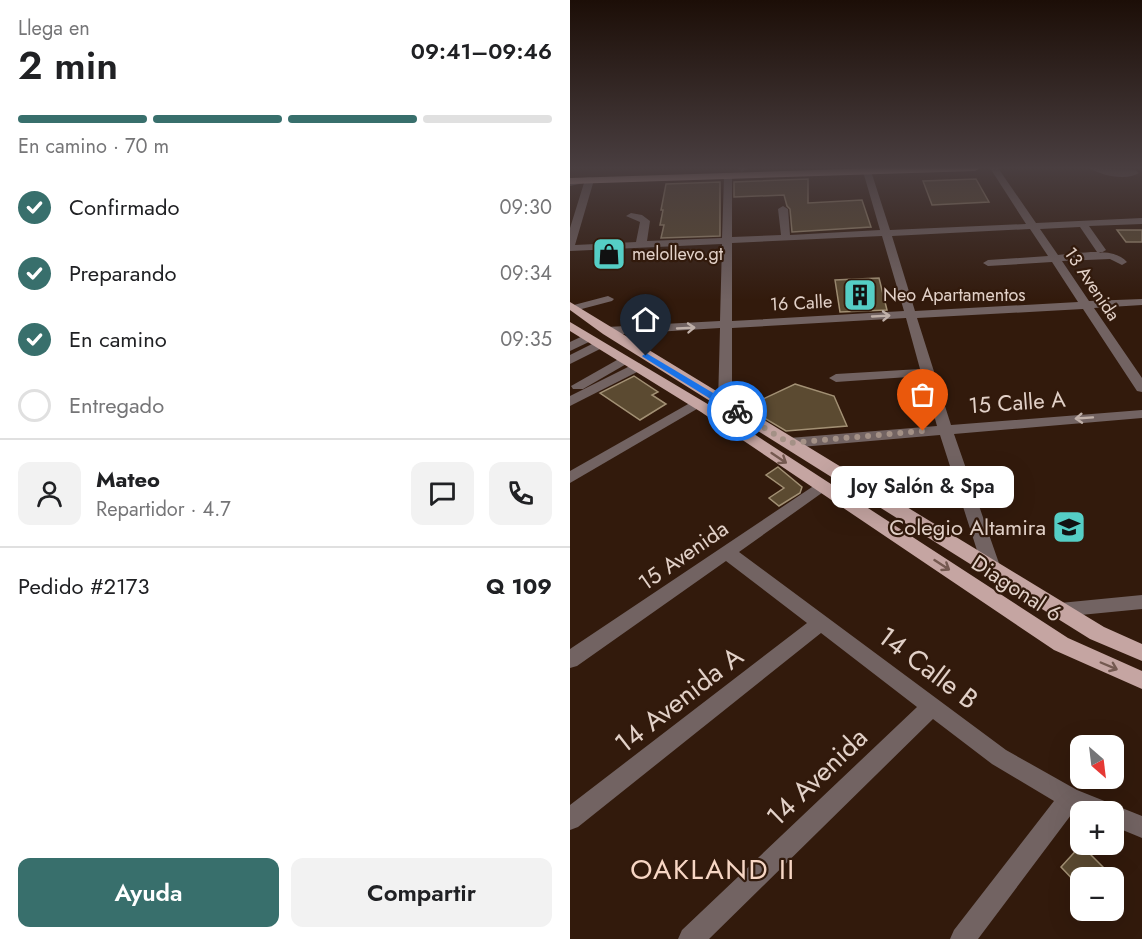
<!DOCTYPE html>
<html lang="es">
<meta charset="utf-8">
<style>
body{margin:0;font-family:Jost,sans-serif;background:#f2f2f2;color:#202124;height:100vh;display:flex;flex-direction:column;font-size:22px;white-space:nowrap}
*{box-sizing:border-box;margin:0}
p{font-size:20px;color:#757577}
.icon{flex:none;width:33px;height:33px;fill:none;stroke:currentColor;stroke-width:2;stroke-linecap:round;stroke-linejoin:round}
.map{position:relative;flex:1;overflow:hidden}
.panel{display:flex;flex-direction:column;background:#fff;width:570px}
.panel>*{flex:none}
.needle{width:39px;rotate:152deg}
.controls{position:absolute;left:500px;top:735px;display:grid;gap:12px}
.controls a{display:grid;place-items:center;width:54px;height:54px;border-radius:12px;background:#fff;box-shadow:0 6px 24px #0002;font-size:30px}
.pin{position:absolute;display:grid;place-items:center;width:51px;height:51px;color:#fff;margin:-62px -26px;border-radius:50% 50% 50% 0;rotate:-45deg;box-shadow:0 0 6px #0007}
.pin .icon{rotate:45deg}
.courier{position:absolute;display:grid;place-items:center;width:60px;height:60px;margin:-30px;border:4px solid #1a73e8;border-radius:50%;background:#fff;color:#222;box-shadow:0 2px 8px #0007}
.bubble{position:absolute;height:42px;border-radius:12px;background:#fff;box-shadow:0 6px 24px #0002;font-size:20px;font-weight:600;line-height:42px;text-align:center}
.head em{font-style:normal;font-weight:600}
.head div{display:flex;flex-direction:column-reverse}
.head{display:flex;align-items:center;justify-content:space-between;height:102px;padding:0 18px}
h1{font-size:39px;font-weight:600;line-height:45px}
.bar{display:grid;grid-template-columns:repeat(4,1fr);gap:9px 6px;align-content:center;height:72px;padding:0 18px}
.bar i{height:8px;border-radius:4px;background:#e0e0e0}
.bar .selected{background:#386f6c}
.bar p{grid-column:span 4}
.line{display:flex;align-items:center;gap:15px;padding:0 18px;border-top:2px solid #e0e0e0}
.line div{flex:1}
.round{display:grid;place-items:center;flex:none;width:63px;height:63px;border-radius:12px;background:#f2f2f2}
ol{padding:0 18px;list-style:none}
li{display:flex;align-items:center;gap:18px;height:66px}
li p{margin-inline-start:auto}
li .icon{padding:6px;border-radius:50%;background:#386f6c;color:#fff;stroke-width:4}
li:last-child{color:#757577}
li i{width:33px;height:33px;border:3px solid #e0e0e0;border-radius:50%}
.action{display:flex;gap:12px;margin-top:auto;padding:12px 18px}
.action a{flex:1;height:69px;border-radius:12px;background:#386f6c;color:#fff;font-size:24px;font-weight:600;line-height:69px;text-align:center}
.action a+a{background:#f2f2f2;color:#202124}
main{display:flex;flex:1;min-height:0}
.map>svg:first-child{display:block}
.building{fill:#5b4a31;stroke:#a29074;stroke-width:1.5}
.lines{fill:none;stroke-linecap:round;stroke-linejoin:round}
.minor{fill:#726362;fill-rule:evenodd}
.major{fill:#c5a5a2;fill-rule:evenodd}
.highway{fill:#e5bfbc;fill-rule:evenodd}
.oneway{stroke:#c0b0a9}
.oneway2{stroke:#745950}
.route{fill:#1a73e8}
.done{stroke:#a49186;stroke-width:6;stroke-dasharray:0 10.8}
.labels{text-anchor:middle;stroke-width:4.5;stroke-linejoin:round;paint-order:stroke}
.far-poi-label{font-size:18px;fill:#e2d1c8;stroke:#321a0c;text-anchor:start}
.far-street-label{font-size:18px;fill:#e2d1c8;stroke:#321a0c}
.street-label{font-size:22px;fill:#e2d1c8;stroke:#321a0c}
.poi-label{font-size:22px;fill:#e2d1c8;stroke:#321a0c;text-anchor:end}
.near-street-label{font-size:27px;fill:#e2d1c8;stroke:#321a0c}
.near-neighbourhood-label{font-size:28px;letter-spacing:1.5px;fill:#f7d6c4;stroke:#321a0c}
</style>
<main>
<section class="panel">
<div class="head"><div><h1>2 min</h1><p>Llega en</p></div><em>09:41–09:46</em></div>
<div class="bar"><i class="selected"></i><i class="selected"></i><i class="selected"></i><i></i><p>En camino · 70 m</p></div>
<ol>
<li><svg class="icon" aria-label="check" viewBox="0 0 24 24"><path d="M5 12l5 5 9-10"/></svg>Confirmado<p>09:30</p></li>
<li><svg class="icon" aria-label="check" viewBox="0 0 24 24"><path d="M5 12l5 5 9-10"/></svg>Preparando<p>09:34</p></li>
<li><svg class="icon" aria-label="check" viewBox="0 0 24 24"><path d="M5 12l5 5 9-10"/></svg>En camino<p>09:35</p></li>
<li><i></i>Entregado</li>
</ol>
<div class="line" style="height:108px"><a class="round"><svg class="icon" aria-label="person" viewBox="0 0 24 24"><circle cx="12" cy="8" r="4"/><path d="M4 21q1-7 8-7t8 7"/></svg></a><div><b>Mateo</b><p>Repartidor · 4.7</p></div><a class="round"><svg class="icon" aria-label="chat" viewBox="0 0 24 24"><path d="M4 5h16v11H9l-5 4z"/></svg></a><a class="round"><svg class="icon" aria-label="phone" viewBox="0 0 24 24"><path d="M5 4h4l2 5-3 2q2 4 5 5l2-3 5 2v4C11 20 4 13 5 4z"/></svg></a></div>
<div class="line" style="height:78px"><div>Pedido #2173</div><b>Q 109</b></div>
<div class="action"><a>Ayuda</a><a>Compartir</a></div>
</section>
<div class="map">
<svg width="572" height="939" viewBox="0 0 572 939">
<rect width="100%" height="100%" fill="#321a0c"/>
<g class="building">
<path d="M238,179V203L292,200L301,227L222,232L220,209L217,206L214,195L164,197V182Z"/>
<path d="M406,179L419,202L362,205L353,181Z"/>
<path d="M150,182V236L91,238L94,225H90L93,210H91L96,184Z"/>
<path d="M547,230H572V242H556Z"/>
<path d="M309,278L317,310L270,312L265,280Z"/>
<path d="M64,376L88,392L82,395L96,404L70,420L30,393Z"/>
<path d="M225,384L264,396L277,426L216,431L176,407Z"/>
<path d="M208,467L232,487L230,493L209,506L199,498L214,488L196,475Z"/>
<path d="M511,845L544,878H510V887L491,867Z"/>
</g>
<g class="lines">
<g class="minor">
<path d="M168,168H176V169L172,172Z"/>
<path d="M292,168H300L320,230L456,224L420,168H428L466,223L572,218V224L519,226L536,250L531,253L527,252L510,227L470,229L488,255C508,254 543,246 557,262L552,265L540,259L492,261L519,301L572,299V305L524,308L572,378V392L567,391L513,309L347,318L381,425L572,410V418L384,434L431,569L428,574L422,576L416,574L413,569L370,435L219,448L212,443L219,438L367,426L353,376L266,382L259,378L266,374L350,369L336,318L162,328V403L155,407L148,403L150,328L37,335L31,331L37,327L150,321L152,244L0,251V228L14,183L0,186V180L20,177L24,180L5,245L66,242L70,222L56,216L61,213L72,215L80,221L77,241L152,238L154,177L158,174L162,177V237L211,235L208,209L213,206L218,209L220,235L310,230ZM460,229L478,256L418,260L413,263L418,266L482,262L508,302L345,311L322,236ZM312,236L334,311L162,321V243Z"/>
<path d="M520,168L565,170L569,173C557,181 531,176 520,168Z"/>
<path d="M38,296L44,299L42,301L4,311L0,310V306Z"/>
<path d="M17,334L23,338L21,341L0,351V342Z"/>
<path d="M28,341L34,345L32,348L0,364V355Z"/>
<path d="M54,356L58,357L60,360L58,363L13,389H3L1,386Z"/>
<path d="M66,363L71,364L72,367L71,370L0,406V396Z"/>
<path d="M127,399L134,403L132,406L0,483V471Z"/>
<path d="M251,481L256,482L259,486L256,490L169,552L436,750L507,790L572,816V838L543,826V812L510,813L504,811L408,939H380L384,930L484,801L422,764L363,719L139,939H108L112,930L347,707L251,633L8,827L0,830V805L237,623L156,561L7,666L0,668V649Z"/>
<path d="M572,595V609L490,617L484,615L481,610L484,605L490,603Z"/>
</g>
<g class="major">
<path d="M0,302L534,627L572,644V661L520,639L33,334L0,310Z"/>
<path d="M0,322L141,406L498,638L572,671V689L484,650L131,412L0,331Z"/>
</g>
<path class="highway" d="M306,168H410L405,171L0,184V178Z"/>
</g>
<defs><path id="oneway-shaft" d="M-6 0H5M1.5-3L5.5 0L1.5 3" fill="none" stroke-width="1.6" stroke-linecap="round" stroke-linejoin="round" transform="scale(1.5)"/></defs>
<g class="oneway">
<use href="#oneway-shaft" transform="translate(311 316) rotate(-3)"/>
<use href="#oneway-shaft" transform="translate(116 328) rotate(-3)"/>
<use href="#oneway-shaft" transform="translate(514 418) rotate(176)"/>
</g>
<g class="oneway2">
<use href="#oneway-shaft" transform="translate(209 458) rotate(34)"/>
<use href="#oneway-shaft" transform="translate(372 565) rotate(33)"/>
<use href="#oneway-shaft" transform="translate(539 666) rotate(23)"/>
</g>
<linearGradient id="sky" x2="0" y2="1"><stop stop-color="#1c0e07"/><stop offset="0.56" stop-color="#493e40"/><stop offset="1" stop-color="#493e40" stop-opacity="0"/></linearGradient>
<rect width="572" height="300" fill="url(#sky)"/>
<path class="route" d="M76,353L170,409L171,411L163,413L73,357L72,356Z"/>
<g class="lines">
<path class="done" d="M167,411L219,443L353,431"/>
</g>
<defs>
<g id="shop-square" transform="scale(1.725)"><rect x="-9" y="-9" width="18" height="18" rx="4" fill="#55cec5" stroke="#321a0c"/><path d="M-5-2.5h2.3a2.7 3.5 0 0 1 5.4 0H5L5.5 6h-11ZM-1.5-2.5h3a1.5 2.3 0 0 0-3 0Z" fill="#111"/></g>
<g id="building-square" transform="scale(1.725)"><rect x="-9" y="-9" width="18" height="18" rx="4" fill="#55cec5" stroke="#321a0c"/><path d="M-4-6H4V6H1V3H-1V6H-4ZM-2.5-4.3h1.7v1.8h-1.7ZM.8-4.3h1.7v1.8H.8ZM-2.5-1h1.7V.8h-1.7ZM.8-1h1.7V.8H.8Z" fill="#111"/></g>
<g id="school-square" transform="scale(1.725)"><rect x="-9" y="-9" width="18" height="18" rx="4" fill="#55cec5" stroke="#321a0c"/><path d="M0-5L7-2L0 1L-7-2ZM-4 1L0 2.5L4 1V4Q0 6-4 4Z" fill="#111"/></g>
</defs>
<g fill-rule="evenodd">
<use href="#shop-square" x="39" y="254"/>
<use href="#building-square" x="290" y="295"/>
<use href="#school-square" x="499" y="527"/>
</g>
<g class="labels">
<g class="far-poi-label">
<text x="62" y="260">melollevo.gt</text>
<text x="313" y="301">Neo Apartamentos</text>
</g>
<g class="far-street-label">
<text transform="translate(522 284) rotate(56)" y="6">13 Avenida</text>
<text transform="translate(231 303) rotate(-3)" y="6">16 Calle</text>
</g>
<g class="street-label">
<text transform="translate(447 402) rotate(-4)" y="8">15 Calle A</text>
<text transform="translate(113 555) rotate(-35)" y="8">15 Avenida</text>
<text transform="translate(447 588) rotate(33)" y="8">Diagonal 6</text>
</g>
<g class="poi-label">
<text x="476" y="535">Colegio Altamira</text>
</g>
<g class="near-street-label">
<text transform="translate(358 668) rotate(37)" y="9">14 Calle B</text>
<text transform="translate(109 700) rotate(-38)" y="9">14 Avenida A</text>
<text transform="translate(247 777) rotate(-44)" y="9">14 Avenida</text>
</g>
<g class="near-neighbourhood-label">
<text x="143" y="879">OAKLAND II</text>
</g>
</g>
</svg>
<div class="controls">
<a><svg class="needle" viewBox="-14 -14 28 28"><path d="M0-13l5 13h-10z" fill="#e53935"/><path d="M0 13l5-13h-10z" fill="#757577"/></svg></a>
<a>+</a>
<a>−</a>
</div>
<div class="pin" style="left:353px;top:431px;background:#ea580c"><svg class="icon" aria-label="bag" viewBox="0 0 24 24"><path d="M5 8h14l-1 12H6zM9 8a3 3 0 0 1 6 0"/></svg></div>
<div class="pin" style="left:76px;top:356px;background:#1f2937"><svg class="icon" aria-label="home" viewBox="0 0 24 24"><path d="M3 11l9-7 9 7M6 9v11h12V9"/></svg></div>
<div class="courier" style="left:167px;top:411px"><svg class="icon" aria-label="bike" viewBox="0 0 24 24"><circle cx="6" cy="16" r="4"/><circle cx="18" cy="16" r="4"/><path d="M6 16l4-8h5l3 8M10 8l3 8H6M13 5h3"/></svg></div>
<div class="bubble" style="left:261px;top:466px;width:183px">Joy Salón &amp; Spa</div>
</div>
</main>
